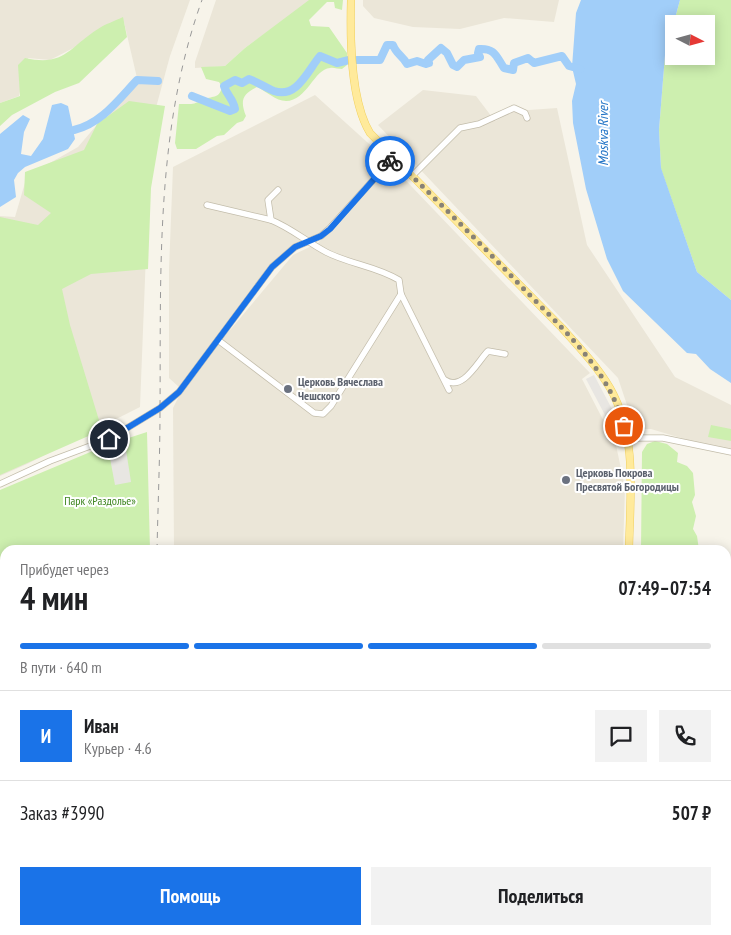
<!DOCTYPE html>
<html lang="ru">
<meta charset="utf-8">
<style>
body{margin:0;font-family:"PT Sans Narrow",sans-serif;background:#f2f2f2;color:#202124;height:100vh;display:flex;flex-direction:column;font-size:19px;white-space:nowrap}
*{box-sizing:border-box;margin:0}
p{font-size:16px;color:#757577}
.icon{flex:none;width:28px;height:28px;fill:none;stroke:currentColor;stroke-width:2;stroke-linecap:round;stroke-linejoin:round}
.map{position:relative;flex:1;overflow:hidden}
.side{position:absolute;left:0px;top:545px;width:731px;height:390px;display:flex;flex-direction:column;background:#fff;border-radius:15px 15px 0 0;box-shadow:0 2px 12px #0003}
.side>*{flex:none}
.needle{width:32px;rotate:96deg}
.buttons{position:absolute;left:665px;top:15px;display:grid;gap:10px}
.buttons a{display:grid;place-items:center;width:50px;height:50px;border-radius:0px;background:#fff;box-shadow:0 2px 12px #0003;font-size:25px}
.pin{position:absolute;display:grid;place-items:center;width:42px;height:42px;color:#fff;margin:-21px;border:2px solid #fff;border-radius:50%;box-shadow:0 1px 5px #0007}
.courier{position:absolute;display:grid;place-items:center;width:50px;height:50px;margin:-25px;border:4px solid #1a73e8;border-radius:50%;background:#fff;color:#222;box-shadow:0 1px 6px #0007}
.overview em{font-style:normal;font-weight:700}
.overview div{display:flex;flex-direction:column-reverse}
.overview{display:flex;align-items:center;justify-content:space-between;height:85px;padding:0 20px}
h1{font-size:32px;font-weight:700;line-height:38px}
.bar{display:grid;grid-template-columns:repeat(4,1fr);gap:8px 5px;align-content:center;height:60px;padding:0 20px}
.bar i{height:6px;border-radius:4px;background:#e0e0e0}
.bar .active{background:#1a73e8}
.bar p{grid-column:span 4}
.line{display:flex;align-items:center;gap:12px;padding:0 20px;border-top:1px solid #e0e0e0}
.line div{flex:1}
.round{display:grid;place-items:center;flex:none;width:52px;height:52px;border-radius:0px;background:#f2f2f2}
.primary-button{display:flex;gap:10px;margin-top:auto;padding:10px 20px}
.primary-button a{flex:1;height:58px;border-radius:0px;background:#1a73e8;color:#fff;font-size:20px;font-weight:700;line-height:58px;text-align:center}
.primary-button a+a{background:#f2f2f2;color:#202124}
.map>svg:first-child{display:block}
.residential{fill:#ebe6d8}
.green{fill:#cdefaf;fill-rule:evenodd}
.parking{fill:#e8e6e2}
.water{fill:#a1cef9}
.lines{fill:none;stroke-linecap:round;stroke-linejoin:round}
.river{stroke:#a1cef9;stroke-width:8}
.minor-casing{stroke:#c3bdab;stroke-width:7}
.major-casing{stroke:#f1d05d;stroke-width:8}
.minor{stroke:#fff;stroke-width:5.5}
.major{stroke:#ffea9b;stroke-width:7}
.rail{stroke:#999;stroke-width:1;stroke-dasharray:6 6;stroke-linecap:butt}
.done{stroke:#888276;stroke-width:5;stroke-dasharray:0 9}
.route{stroke:#1a73e8;stroke-width:6}
.worship-dot{fill:#6b7280;stroke:#fff;stroke-width:2}
.labels{text-anchor:middle;stroke-width:4;stroke-linejoin:round;paint-order:stroke}
.worship-label{font-size:12px;font-weight:bold;fill:#5b616d;stroke:#fff;text-anchor:start}
.park-label{font-size:12px;fill:#408622;stroke:#fff}
.water-label{font-size:14px;font-style:italic;fill:#2274c6;stroke:#fff}
</style>
<div class="map">
<svg width="731" height="935" viewBox="0 0 731 935">
<rect width="100%" height="100%" fill="#f7f4ea"/>
<g class="residential">
<path d="M0,0H190L170,56L151,126L140,407L27,464L0,476V216L15,217L27,176L78,147L137,78L124,22L50,60L28,58L19,96L0,103Z"/>
<path d="M216,0H309V2L245,48L225,66L195,68V62Z"/>
<path d="M363,0H559L554,22L504,18L460,29L413,27L374,18L363,6Z"/>
<path d="M423,90L476,96L495,121L515,111L557,108L587,245L675,377L731,405V453L651,429H635L618,378L378,125Z"/>
<path d="M315,95L388,161L321,234L302,239L272,265L179,387L169,378V270L173,167Z"/>
<path d="M391,165L590,373L582,379L616,445L625,488L623,550H174L173,408L179,396L218,340L231,329L293,255L318,243Z"/>
<path d="M288,930H412L387,935H291Z"/>
<path d="M460,930H601V935H437Z"/>
</g>
<g class="green">
<path d="M309,0H343L342,10L335,8L334,2H327L309,20L311,26L329,27L347,53V65L342,69C338,69 333,67 330,68C314,69 307,101 286,101C276,101 266,91 257,87C242,94 240,101 246,116L243,121L237,123L224,135L217,136L196,149H177L175,143L179,104C192,104 192,105 203,100C212,95 219,100 222,87L219,82L206,79L201,67L225,66L245,48Z"/>
<path d="M680,0H731V300L697,272L661,169L659,130L665,55ZM674,24H706V56H674Z"/>
<path d="M123,17L127,37L79,83L55,92L12,115L0,126V103L20,96L18,65L25,58C65,67 69,47 98,29C105,24 115,21 123,17Z"/>
<path d="M129,101L165,106L151,188L148,269L91,274L62,289L70,325L102,430L0,475V217L38,225L51,213L24,195L25,172L84,150L97,124Z"/>
<path d="M711,425L731,429V441L708,437Z"/>
<path d="M147,432L150,550H5V930H257L260,935H0V490L107,445Z"/>
<path d="M655,441L667,444L678,453L677,462L687,466L693,473L695,495L692,502L696,516L693,529L697,536L699,550H641L642,452L647,444Z"/>
</g>
<g class="parking">
<path d="M594,375L623,430L615,434L586,379Z"/>
<path d="M124,437L131,482L115,485L107,442Z"/>
</g>
<g class="water">
<path d="M581,0H680L665,55L659,130L661,168L697,272L731,300V383L710,369L696,354L687,353L623,291L607,259L586,189L573,123L572,101L576,84L572,67L576,13Z"/>
<path d="M61,103L68,106L75,139L68,149L25,167L18,173L14,180L16,197L0,207V134L23,115L30,119L24,132L21,154L31,156L43,139L52,105Z"/>
</g>
<g class="lines">
<g class="river">
<path d="M357,60H380L387,45H393C396,54 403,56 407,64L417,61L426,64L429,63L428,60L441,48L447,53L453,65L457,67L464,60L480,57L478,53L479,49C495,48 496,56 504,68L513,70L514,63L528,58L534,63L562,56L569,66L580,69"/>
<path d="M192,96L230,111L235,109C233,98 227,96 224,86L235,80L242,83L249,79C258,82 266,88 274,91C297,99 308,70 320,56L337,63L349,60"/>
<path d="M74,130C102,123 118,100 137,80L158,81"/>
</g>
<g class="minor-casing">
<g id="minor">
<path d="M412,176L460,128L479,124L514,108L525,113L527,118"/>
<path d="M278,190L268,200L271,220C291,228 307,242 326,252C349,264 376,266 399,280L401,294L449,390"/>
<path d="M207,205L271,220"/>
<path d="M218,340L314,413L323,414L331,406L401,294"/>
<path d="M445,380C463,392 478,361 488,351L505,354"/>
<path d="M627,438H663L731,452"/>
<path d="M0,484L50,461L109,439L160,408L179,392L272,267L295,247L321,236L329,229L393,158"/>
<path d="M726,863L731,861"/>
<path d="M726,903L731,902"/>
<path d="M726,926V935"/>
<path d="M420,935L444,930"/>
<path d="M639,935V930"/>
</g>
</g>
<g class="major-casing">
<g id="major">
<path d="M351,0C350,38 350,100 370,133L562,328C579,347 597,366 610,388C638,437 630,496 629,550"/>
<path d="M615,935V930"/>
</g>
</g>
<use href="#minor" class="minor"/>
<use href="#major" class="major"/>
<g class="rail">
<path d="M157,550C158,503 160,456 160,410C161,273 155,130 202,0"/>
<path d="M264,930L266,935"/>
</g>
</g>
<g class="lines">
<path class="done" d="M390,161L393,158C436,199 478,241 519,284C560,327 608,367 624,426"/>
<path class="route" d="M109,439L160,408L179,392L272,267L295,247L321,236L330,229L390,161"/>
</g>
<g class="worship-dot">
<circle cx="288" cy="389" r="5"/>
<circle cx="566" cy="480" r="5"/>
</g>
<g class="labels">
<g class="worship-label">
<text x="298" y="386">Церковь Вячеслава<tspan x="298" dy="14">Чешского</tspan></text>
<text x="576" y="477">Церковь Покрова<tspan x="576" dy="14">Пресвятой Богородицы</tspan></text>
</g>
<g class="park-label">
<text x="100" y="505">Парк «Раздолье»</text>
</g>
<g class="water-label">
<text transform="translate(603 134) rotate(-90)" y="5">Moskva River</text>
</g>
</g>
</svg>
<div class="buttons">
<a><svg class="needle" viewBox="-14 -14 28 28"><path d="M0-13l5 13h-10z" fill="#e53935"/><path d="M0 13l5-13h-10z" fill="#757577"/></svg></a>
</div>
<div class="pin" style="left:624px;top:426px;background:#ea580c"><svg class="icon" aria-label="bag" viewBox="0 0 24 24"><path d="M5 8h14l-1 12H6zM9 8a3 3 0 0 1 6 0"/></svg></div>
<div class="pin" style="left:109px;top:439px;background:#1f2937"><svg class="icon" aria-label="home" viewBox="0 0 24 24"><path d="M3 11l9-7 9 7M6 9v11h12V9"/></svg></div>
<div class="courier" style="left:390px;top:161px"><svg class="icon" aria-label="bike" viewBox="0 0 24 24"><circle cx="6" cy="16" r="4"/><circle cx="18" cy="16" r="4"/><path d="M6 16l4-8h5l3 8M10 8l3 8H6M13 5h3"/></svg></div>
<section class="side">
<div class="overview"><div><h1>4 мин</h1><p>Прибудет через</p></div><em>07:49–07:54</em></div>
<div class="bar"><i class="active"></i><i class="active"></i><i class="active"></i><i></i><p>В пути · 640 m</p></div>
<div class="line" style="height:90px"><b class="round" style="background:#1a73e8;color:#fff">И</b><div><b>Иван</b><p>Курьер · 4.6</p></div><a class="round"><svg class="icon" aria-label="chat" viewBox="0 0 24 24"><path d="M4 5h16v11H9l-5 4z"/></svg></a><a class="round"><svg class="icon" aria-label="phone" viewBox="0 0 24 24"><path d="M5 4h4l2 5-3 2q2 4 5 5l2-3 5 2v4C11 20 4 13 5 4z"/></svg></a></div>
<div class="line" style="height:65px"><div>Заказ #3990</div><b>507 ₽</b></div>
<div class="primary-button"><a>Помощь</a><a>Поделиться</a></div>
</section>
</div>
